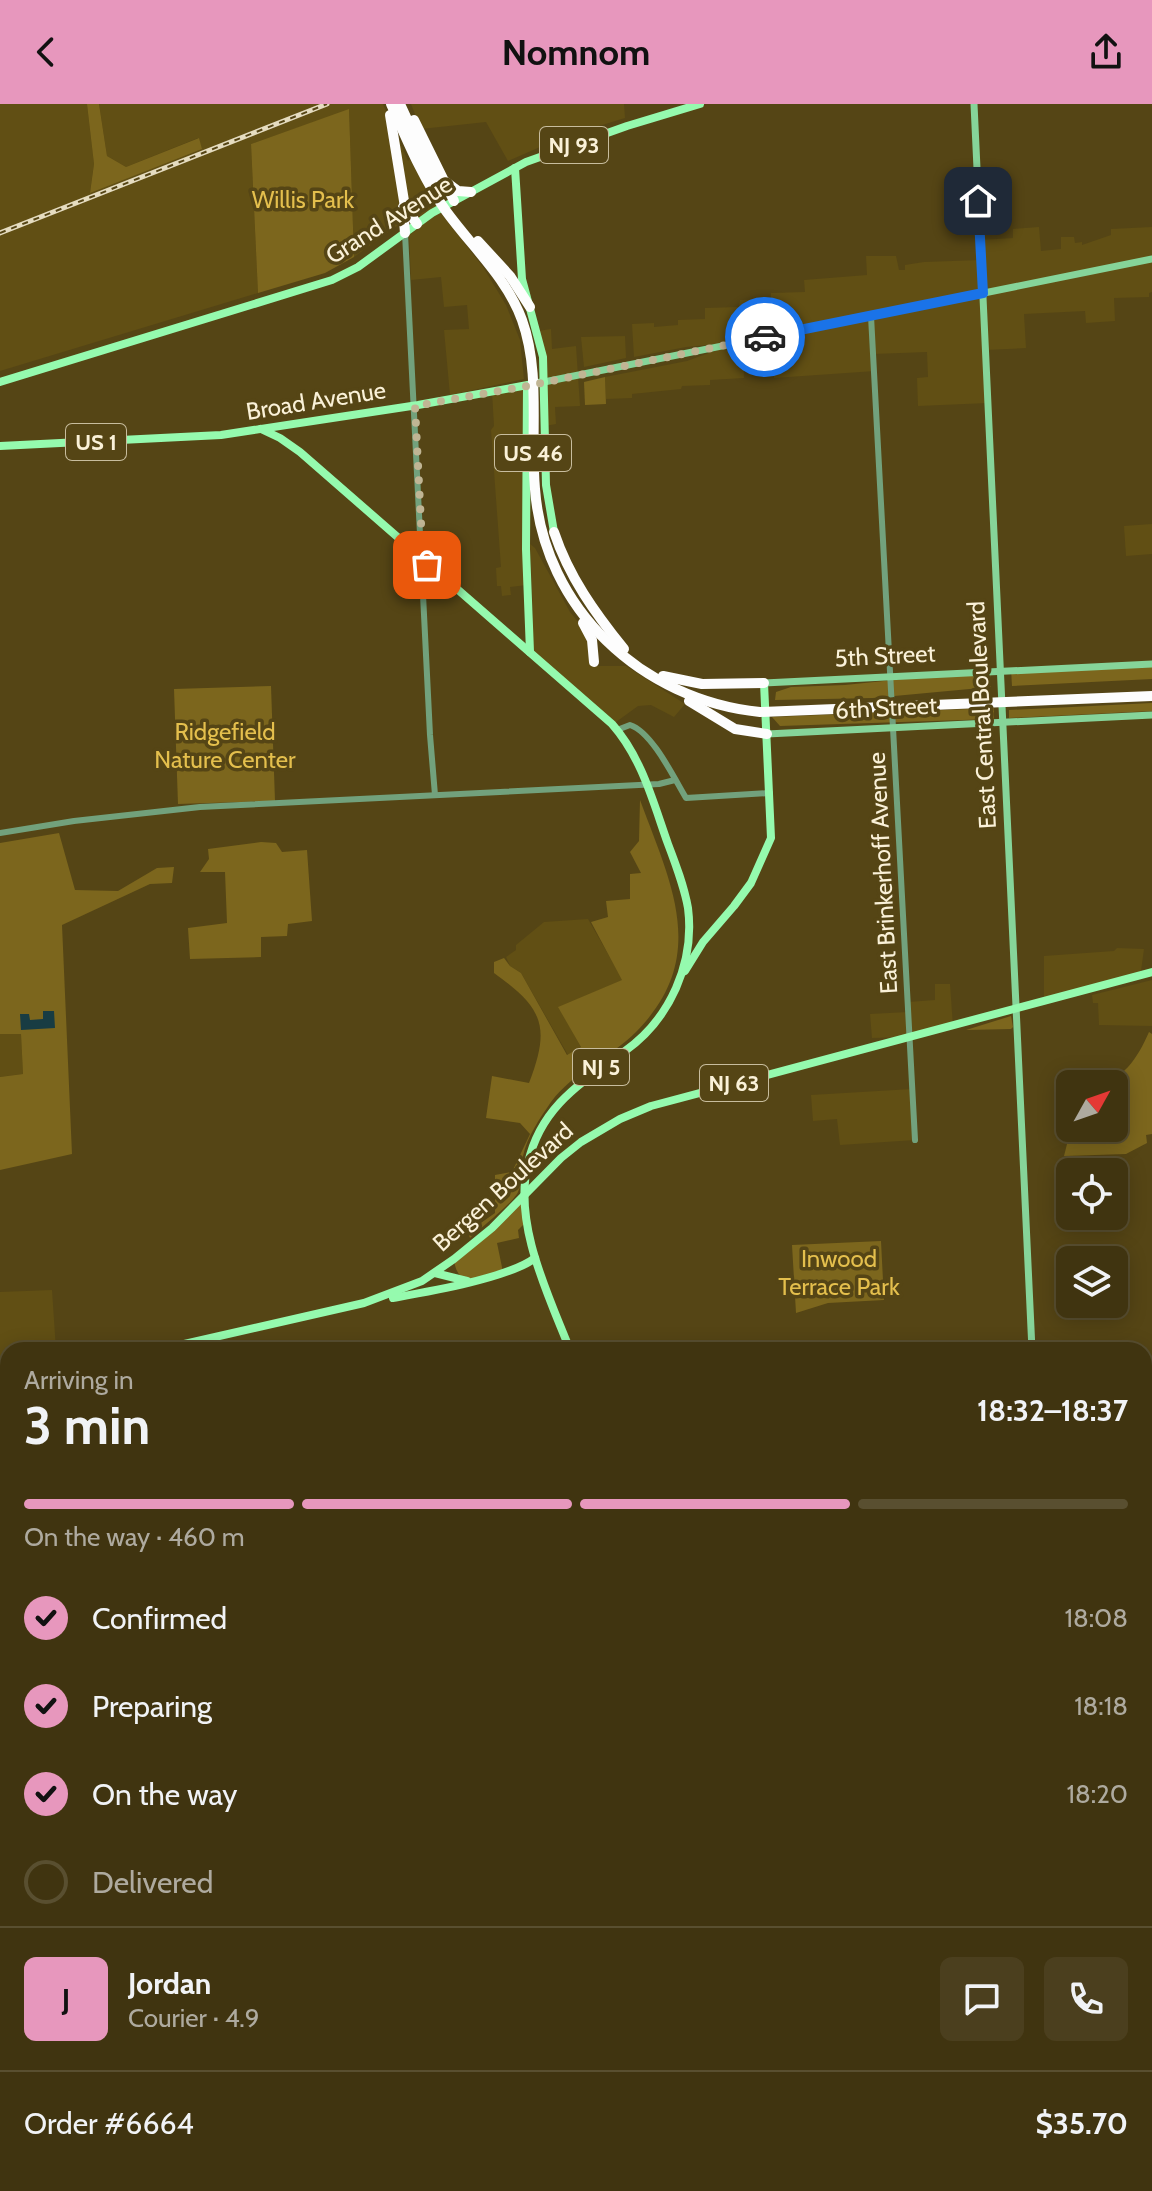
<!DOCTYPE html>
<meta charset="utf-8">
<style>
body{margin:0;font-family:Cabin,sans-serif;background:#4b3f1e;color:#f1f3f6;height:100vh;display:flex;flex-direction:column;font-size:30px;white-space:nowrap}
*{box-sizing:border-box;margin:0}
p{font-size:26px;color:#aeaa9f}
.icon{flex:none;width:44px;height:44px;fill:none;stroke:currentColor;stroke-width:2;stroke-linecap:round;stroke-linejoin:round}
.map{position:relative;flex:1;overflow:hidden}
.details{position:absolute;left:0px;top:1238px;width:1152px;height:850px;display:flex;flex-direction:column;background:#403410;border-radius:24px 24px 0 0;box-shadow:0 4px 20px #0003,0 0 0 2px #594f30}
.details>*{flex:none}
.needle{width:52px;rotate:50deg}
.buttons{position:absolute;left:1056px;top:966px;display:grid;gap:16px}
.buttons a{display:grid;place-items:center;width:72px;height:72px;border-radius:12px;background:#403410;box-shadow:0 4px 20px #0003,0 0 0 2px #594f30;font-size:40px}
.pin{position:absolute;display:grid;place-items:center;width:68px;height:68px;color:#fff;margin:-34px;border-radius:16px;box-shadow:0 4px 12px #0006}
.courier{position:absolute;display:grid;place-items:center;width:80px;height:80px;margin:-40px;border:6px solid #1a73e8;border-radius:50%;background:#fff;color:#222;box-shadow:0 2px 10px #0007}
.head em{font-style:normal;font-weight:700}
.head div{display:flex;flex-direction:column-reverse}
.head{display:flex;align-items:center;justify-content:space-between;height:136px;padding:0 24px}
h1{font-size:52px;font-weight:700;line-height:60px}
.bar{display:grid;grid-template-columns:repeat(4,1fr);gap:12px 8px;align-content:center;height:96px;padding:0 24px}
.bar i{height:10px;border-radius:6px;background:#594f30}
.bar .current{background:#e797bd}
.bar p{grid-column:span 4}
.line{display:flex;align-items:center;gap:20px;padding:0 24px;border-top:2px solid #594f30}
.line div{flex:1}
.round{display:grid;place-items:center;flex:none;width:84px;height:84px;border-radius:12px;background:#4b3f1e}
ol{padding:0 24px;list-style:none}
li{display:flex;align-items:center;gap:24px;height:88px}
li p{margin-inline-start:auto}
li .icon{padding:8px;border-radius:50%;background:#e797bd;color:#111;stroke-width:4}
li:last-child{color:#aeaa9f}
li i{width:44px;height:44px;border:4px solid #594f30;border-radius:50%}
header{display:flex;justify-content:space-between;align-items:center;height:104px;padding:0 24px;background:#e797bd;color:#111;font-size:36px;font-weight:700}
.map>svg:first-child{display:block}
.built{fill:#614f14}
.green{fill:#7c661d}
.water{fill:#183c43}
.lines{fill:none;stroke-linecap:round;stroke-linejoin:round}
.tertiary{stroke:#72a17c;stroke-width:6}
.secondary{stroke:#86d499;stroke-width:7}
.primary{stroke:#95faae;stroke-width:8}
.motorway{stroke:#fdfdfd;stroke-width:10}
.rail-casing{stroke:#e5dcc0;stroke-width:5}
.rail{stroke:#554515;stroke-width:2;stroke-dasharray:6;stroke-linecap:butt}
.done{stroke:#c0b594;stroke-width:8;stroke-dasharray:0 14.4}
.route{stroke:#1a73e8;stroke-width:10}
.labels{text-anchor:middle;stroke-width:7;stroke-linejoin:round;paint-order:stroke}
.shield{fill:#554515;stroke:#c8bd9e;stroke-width:2}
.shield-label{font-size:22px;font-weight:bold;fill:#faf1d8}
.park-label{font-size:24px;fill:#e4bf4d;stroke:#554515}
.street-label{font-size:24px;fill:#faf1d8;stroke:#554515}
</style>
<header><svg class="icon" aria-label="back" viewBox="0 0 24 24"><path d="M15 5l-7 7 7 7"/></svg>Nomnom<svg class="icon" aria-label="share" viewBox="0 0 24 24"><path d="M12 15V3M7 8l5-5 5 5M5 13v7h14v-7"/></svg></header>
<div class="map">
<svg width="1152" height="2087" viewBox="0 0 1152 2087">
<rect width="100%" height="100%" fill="#554515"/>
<g class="built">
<path d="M0,0H87L94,60L90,88L202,45L198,34L126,63L107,52L99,0H383L408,57L410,55L441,109L483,163L506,201L520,236L524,275L450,291L444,226L469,225L467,201L444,203L441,173L411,176L409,131L420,123L408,106L404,117L354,153L349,6L251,40L258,189L0,267Z"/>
<path d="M411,0H624L625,14L563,33L508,57L486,18L421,25Z"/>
<path d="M1039,123L1041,147L1061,145V133H1074L1075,139L1082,138V141L1111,131V125L1152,123V188L1149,189V193L1114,194L1115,217L1086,219L1085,207L1024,210L1026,244L986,246L988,299L918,302L917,274L928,273L927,248L874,250L875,267L774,274L770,233L743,237L744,274L710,276V281L682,282L681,285L632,290V294L606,295L605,273L687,257L739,238L686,243L634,253L632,220L654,219V223L678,221V216L705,215V204L739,203L740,196L771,195V189L805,188L804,176L867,171L866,152H896L899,166H905V161L924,158L981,156L980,136L1013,134V125Z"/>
<path d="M551,225L552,245L576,242L580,302L555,303L556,320L545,322L538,227Z"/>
<path d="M625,232L626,254L584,263L581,233Z"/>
<path d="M527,282V481L510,483L511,491L502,492L501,482H497L496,464L501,463L491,326L494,322L492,288Z"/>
<path d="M1152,420V450L1126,452L1124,422Z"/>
<path d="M530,440L535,444L570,508L588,530L591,562H626L685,600L674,613L651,601L638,602L616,618L531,546L533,510Z"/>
<path d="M588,815L623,876L559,903L581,943L568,951L521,869L510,862L506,853L516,846V841L544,818Z"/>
<path d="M1117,844L1144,845L1141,867L1044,898V852L1114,847Z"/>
<path d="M1152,876V922L1099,921L1098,899H1093L1092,891Z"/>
<path d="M935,880H950L953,922L909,933L872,934L870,910L908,908V898L935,896Z"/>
<path d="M21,929L23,970L0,973V930Z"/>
<path d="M912,985L915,1036L840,1041L837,1015L813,1017L811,991Z"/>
<path d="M52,1186L56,1246H8V1268L0,1269V1188Z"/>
</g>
<g class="green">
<path d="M87,0H99L107,52L126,63L199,34L202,45L90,89L94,60Z"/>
<path d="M349,5L354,153L325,169L258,189L251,40Z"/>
<path d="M605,273L606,300L585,301L584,278Z"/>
<path d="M1152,560V575L1012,582L1011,565Z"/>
<path d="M990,566L991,583L873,594L775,596L776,588L791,583L845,581Z"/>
<path d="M271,582L275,697L178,700L174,585Z"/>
<path d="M1152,599V607L1009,614V606Z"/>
<path d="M994,604V615L780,622L772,613Z"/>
<path d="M640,696C671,780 710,853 636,928C610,954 573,968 551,998C540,1014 527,1033 523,1052C520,1063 523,1078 518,1088C514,1098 479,1125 470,1134L467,1126L478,1121L495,1109V1071L512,1068L530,1030L520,1019L486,1014L492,972L529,979C551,922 543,904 494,869V858L504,854L510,862L521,869L567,951L581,943L558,903L622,876L591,818L608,813L606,797L630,795V770L641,769L630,748L639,737Z"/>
<path d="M59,729L75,786L118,787L157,764L174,763L172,779L150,780L62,821L72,1050L0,1066V973L23,970L21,930H0V739Z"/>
<path d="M261,738L276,739L282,748L307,746L312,817L288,820L287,832L261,833V853L190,855L188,824L227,819L225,768H200L209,755L208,745Z"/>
<path d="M1011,912L1013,923L1011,925L966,926Z"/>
<path d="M1149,928L1152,930V1030L1146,1031L1147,1039L1126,1050L1064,1052L1071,1024H1114V980H1092C1123,978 1137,955 1149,928Z"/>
<path d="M526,1090L527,1117L518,1126L519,1134L497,1139L503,1168L467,1177C458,1172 455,1165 454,1155Z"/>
<path d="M881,1137L884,1196L828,1199L796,1209L792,1141Z"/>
<path d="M1144,1806L1152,1815V1865L1144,1870Z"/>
<path d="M1152,1997V2087H987L985,2080H1144V1998Z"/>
<path d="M589,2080H732L723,2085L705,2083L704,2087H571Z"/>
</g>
<path class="water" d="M43,907H54L55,924L21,926L20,910H29L30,916L43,915Z"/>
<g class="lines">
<g class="tertiary">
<path d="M405,129L430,631L435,691"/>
<path d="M871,212L915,1036"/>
<path d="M617,626L630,621C652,628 674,674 686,694L770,689"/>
<path d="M0,729L74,717L200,703L659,680L675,676"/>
</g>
<g class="secondary">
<path d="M974,0L1032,1246"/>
<path d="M544,278L1152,155"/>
<path d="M764,579L1152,560"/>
<path d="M767,630L1152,611"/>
<path d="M1144,1294L1152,1291"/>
<path d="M0,1731L8,1729"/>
<path d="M0,1770L8,1764"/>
<path d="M0,1946L8,1944"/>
</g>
<g class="primary">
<path d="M515,64L522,175L543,253L546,381L554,428"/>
<path d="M0,278L332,176L358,163L432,109L526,58L627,22L700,0"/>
<path d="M527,282L526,445L530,548"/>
<path d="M261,325L280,334L300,348L612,620C642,654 653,698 668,740C676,761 684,782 688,804C695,859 670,915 625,947C581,979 541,1002 528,1059C513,1120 548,1190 570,1246"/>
<path d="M0,342L221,331L418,301L544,278"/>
<path d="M685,867L703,838L734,802L751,779L771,734L764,579"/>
<path d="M435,1169L467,1177"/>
<path d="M393,1194C427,1188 509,1174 535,1154"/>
<path d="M158,1246L364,1199L422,1177L454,1155L492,1124L561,1054L581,1038L620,1015L651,1002L1152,868"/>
<path d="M0,1276L8,1275"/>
<path d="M1144,1533L1152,1531"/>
<path d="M1144,1996L1152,1994"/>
<path d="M903,2087L907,2080"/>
<path d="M958,2087L964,2080"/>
</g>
<g class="motorway">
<path d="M391,0C407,36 423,75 446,107C472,143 507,174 522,216C541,269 530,329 535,385C544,505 642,596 760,608L1152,592"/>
<path d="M400,0L434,74"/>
<path d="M390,11L405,103L417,120"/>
<path d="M414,16L454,97"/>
<path d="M446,78L458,87L471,88"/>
<path d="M403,103L405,129"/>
<path d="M478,137L510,172L530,203"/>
<path d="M554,428C569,473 595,509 624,545"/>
<path d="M583,519L592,536L594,558"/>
<path d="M663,572L702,580L764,579"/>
<path d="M689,597L735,625L767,630"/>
</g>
<g class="rail-casing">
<path id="rail" d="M0,129L327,0"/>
</g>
<use href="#rail" class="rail"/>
</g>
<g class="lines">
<path class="done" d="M427,461L423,457L415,302L527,282L765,233"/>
<path class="route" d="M765,233L983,189L978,97"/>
</g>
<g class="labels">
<g class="shield">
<rect x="540" y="23" width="68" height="36" rx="6"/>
<rect x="66" y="320" width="60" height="36" rx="6"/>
<rect x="495" y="331" width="76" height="36" rx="6"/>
<rect x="573" y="945" width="56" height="36" rx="6"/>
<rect x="700" y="961" width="68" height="36" rx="6"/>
</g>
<g class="shield-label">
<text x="574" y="49">NJ 93</text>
<text x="96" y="346">US 1</text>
<text x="533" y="357">US 46</text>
<text x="601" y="971">NJ 5</text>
<text x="734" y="987">NJ 63</text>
</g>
<g class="park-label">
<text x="303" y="104">Willis Park</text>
<text x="225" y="636">Ridgefield<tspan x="225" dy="28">Nature Center</tspan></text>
<text x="839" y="1163">Inwood<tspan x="839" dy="28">Terrace Park</tspan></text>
</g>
<g class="street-label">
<text transform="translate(389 116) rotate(-32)" y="8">Grand Avenue</text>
<text transform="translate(316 297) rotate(-9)" y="8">Broad Avenue</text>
<text transform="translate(885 552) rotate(-3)" y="8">5th Street</text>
<text transform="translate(886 604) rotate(-3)" y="8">6th Street</text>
<text transform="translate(982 611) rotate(-93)" y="8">East Central Boulevard</text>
<text transform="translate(883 769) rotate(-93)" y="8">East Brinkerhoff Avenue</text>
<text transform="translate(503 1083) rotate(-42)" y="8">Bergen Boulevard</text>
</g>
</g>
</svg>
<div class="buttons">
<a><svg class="needle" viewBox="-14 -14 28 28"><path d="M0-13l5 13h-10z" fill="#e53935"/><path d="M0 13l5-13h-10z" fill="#aeaa9f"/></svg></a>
<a><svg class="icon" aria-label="locate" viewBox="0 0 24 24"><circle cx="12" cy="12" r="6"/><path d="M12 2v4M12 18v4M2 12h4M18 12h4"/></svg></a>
<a><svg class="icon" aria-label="layers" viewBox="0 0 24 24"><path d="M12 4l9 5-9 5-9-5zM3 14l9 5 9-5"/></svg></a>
</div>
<div class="pin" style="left:427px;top:461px;background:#ea580c"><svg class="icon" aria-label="bag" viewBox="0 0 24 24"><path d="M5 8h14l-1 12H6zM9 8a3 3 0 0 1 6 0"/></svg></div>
<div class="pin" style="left:978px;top:97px;background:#1f2937"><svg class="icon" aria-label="home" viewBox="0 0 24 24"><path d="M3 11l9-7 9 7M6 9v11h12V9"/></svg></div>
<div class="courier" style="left:765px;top:233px"><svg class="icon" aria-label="car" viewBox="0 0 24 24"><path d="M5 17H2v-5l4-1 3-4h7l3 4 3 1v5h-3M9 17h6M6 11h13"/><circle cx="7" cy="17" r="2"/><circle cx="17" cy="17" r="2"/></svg></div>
<section class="details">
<div class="head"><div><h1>3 min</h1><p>Arriving in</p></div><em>18:32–18:37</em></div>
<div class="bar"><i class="current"></i><i class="current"></i><i class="current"></i><i></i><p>On the way · 460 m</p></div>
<ol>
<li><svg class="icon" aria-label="check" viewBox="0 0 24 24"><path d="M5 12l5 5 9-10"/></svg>Confirmed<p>18:08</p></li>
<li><svg class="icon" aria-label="check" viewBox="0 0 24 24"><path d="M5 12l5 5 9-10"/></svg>Preparing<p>18:18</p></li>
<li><svg class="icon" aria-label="check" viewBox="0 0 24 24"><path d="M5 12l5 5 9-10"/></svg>On the way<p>18:20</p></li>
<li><i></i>Delivered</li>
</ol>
<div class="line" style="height:144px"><b class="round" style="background:#e797bd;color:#111">J</b><div><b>Jordan</b><p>Courier · 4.9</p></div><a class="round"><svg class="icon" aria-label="chat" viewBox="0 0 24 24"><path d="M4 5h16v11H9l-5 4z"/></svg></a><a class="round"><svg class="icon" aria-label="phone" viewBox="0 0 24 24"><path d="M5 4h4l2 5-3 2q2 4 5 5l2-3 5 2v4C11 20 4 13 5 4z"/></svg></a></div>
<div class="line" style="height:104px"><div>Order #6664</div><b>$35.70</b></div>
</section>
</div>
